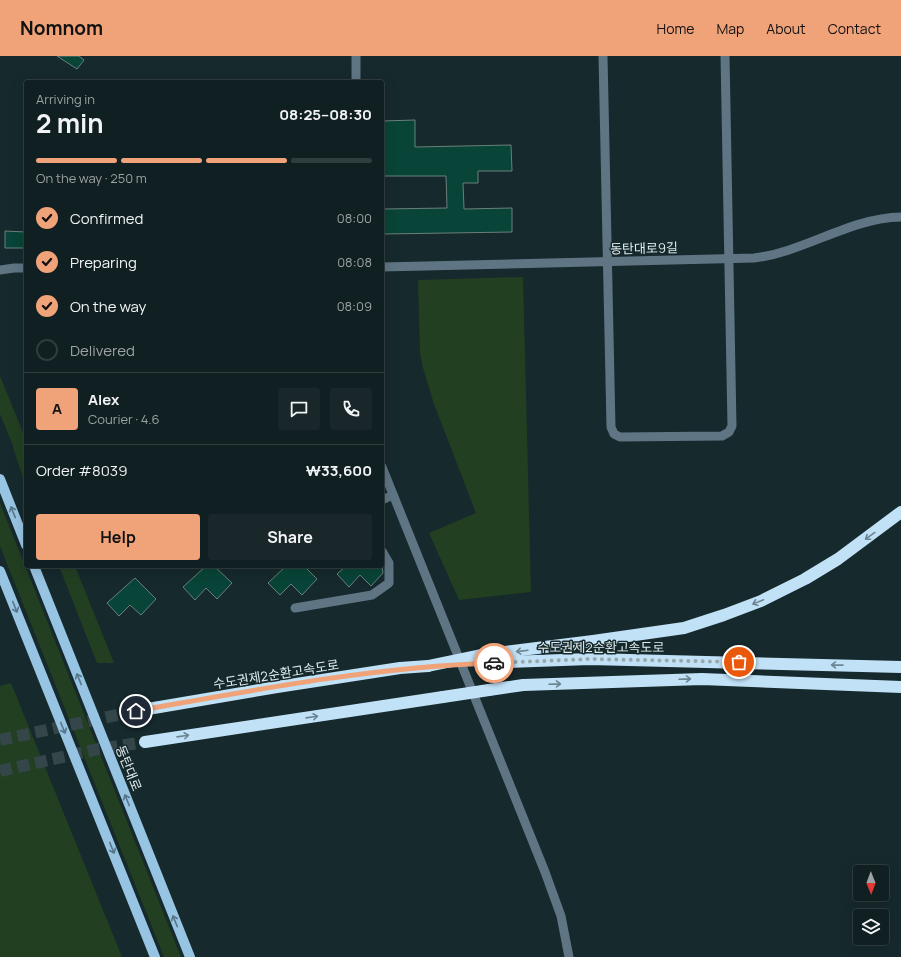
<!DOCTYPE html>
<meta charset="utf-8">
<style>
body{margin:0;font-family:Manrope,"Noto Sans KR",sans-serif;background:#19272a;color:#f1f3f6;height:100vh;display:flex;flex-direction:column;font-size:15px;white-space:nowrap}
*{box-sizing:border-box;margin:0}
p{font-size:13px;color:#9ca2a5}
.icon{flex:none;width:22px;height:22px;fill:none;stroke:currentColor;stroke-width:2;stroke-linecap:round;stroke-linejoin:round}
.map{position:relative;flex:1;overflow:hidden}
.sheet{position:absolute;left:24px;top:24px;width:360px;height:488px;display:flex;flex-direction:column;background:#101f21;border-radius:4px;box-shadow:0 4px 16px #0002,0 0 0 1px #303d3f}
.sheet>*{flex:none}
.needle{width:26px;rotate:179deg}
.controls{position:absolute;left:853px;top:809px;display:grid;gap:8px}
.controls a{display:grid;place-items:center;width:36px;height:36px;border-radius:4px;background:#101f21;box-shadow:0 4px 16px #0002,0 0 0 1px #303d3f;font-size:20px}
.pin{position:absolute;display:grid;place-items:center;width:34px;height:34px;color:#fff;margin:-17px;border:2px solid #fff;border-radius:50%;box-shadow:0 1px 4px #0007}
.courier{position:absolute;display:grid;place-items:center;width:40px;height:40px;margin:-20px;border:3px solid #f0a279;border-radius:50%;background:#fff;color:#222;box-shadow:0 1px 5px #0007}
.head em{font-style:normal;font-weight:700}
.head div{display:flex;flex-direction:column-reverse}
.head{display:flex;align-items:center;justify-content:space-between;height:68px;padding:0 12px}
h1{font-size:26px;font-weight:700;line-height:30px}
.bar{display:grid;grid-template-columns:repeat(4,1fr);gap:6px 4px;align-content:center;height:48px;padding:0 12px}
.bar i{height:5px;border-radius:3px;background:#303d3f}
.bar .current{background:#f0a279}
.bar p{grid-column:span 4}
.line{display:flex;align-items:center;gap:10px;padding:0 12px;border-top:1px solid #303d3f}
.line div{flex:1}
.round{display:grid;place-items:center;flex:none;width:42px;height:42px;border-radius:4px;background:#19272a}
ol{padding:0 12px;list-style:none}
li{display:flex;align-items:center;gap:12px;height:44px}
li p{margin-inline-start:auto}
li .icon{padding:4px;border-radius:50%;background:#f0a279;color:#111;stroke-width:4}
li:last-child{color:#9ca2a5}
li i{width:22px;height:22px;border:2px solid #303d3f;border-radius:50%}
.action{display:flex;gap:8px;margin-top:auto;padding:8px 12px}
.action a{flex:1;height:46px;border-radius:4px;background:#f0a279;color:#111;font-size:16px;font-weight:700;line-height:46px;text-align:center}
.action a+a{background:#19272a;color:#f1f3f6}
header{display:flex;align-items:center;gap:24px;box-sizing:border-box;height:56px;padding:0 20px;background:#f0a279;color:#111}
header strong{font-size:19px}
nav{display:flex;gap:22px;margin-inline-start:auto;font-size:14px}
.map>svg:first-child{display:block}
.green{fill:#223f22}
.building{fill:#094438;stroke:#6b807a}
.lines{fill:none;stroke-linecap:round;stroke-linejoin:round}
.highway-tunnel{stroke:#344649;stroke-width:12;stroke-dasharray:12 6;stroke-linecap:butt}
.minor{stroke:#5f7584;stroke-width:9}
.major{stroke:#98c4e3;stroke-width:10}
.highway{stroke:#c1e1f7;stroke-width:12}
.highway-bridge{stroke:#c1e1f7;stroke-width:12}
.oneway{stroke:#577688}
.oneway2{stroke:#6c8592}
.done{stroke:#99a8a9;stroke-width:4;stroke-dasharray:0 7.2}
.route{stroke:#f0a279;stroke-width:5}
.labels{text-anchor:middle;stroke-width:3;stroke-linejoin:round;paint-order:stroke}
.street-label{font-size:13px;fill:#e0eced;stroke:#16292c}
</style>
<header>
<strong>Nomnom</strong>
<nav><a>Home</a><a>Map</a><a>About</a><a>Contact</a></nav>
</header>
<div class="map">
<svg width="901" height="901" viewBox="0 0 901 901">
<rect width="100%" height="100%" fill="#16292c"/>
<g class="green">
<path d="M523,221L531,536L459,544L429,477L476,457L434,348L423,312L420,297L418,224Z"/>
<path d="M0,320L26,384V429L18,407L12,387L0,358Z"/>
<path d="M0,447L181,901H164L0,490Z"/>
<path d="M59,510H75L114,607H97Z"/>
<path d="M11,627L122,901H0V630Z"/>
</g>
<g class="building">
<path d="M57,0H79L84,4L77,13Z"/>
<path d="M415,64V91L511,89L512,115H478V127H463L464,153L512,152V176L384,178V153L447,152L446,120H382V65Z"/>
<path d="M5,175L26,176V192H5Z"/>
<path d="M206,510H214L232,527L217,543L206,532L195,544L183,531Z"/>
<path d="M286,510H304L317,523L302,539L291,528L280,539L268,527Z"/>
<path d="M346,510H382L383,517L371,530L360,519L349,531L337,518Z"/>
<path d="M135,522L156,543L141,559L130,549L119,560L107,547Z"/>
</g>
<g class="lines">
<g class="highway-tunnel">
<path d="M0,684L136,655"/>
<path d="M0,715L98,693L145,686"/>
</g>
<g class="minor">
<path d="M356,0V26"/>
<path d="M603,0L611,371L614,378L620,381L722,380L729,376L732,370L725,0"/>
<path d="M382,211L754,202C805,196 849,162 901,161"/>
<path d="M0,214L14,212H26"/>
<path d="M382,411L545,816L561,860L569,901"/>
<path d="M382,444L393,439"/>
<path d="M295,552L372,539L389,527V507L382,495"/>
</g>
<g class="major">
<path d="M0,423L26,489"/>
<path d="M34,510L190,901"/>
<path d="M0,515L155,901"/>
</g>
<g class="highway">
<path d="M481,599L593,585L684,572L724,559L761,545L805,523L838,503L901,456"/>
<path d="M482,607L590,603L901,611"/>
<path d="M489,634L523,629L702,623L901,631"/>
<path d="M136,655L277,631L400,612L428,610"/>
<path d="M145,686L443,641"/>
</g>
<g class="highway-bridge">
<path d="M428,610L481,599"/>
<path d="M443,641L489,634"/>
</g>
</g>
<defs><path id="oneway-shaft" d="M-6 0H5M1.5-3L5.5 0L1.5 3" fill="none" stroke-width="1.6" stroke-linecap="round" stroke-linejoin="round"/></defs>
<g class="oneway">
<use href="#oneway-shaft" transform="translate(13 456) rotate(-112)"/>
<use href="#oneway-shaft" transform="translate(15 551) rotate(68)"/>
<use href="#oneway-shaft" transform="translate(79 623) rotate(-112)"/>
<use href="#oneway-shaft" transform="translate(63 672) rotate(68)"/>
<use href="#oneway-shaft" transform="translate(127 744) rotate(-112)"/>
<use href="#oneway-shaft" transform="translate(112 792) rotate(68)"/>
<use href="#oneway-shaft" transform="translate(175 865) rotate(-112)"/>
</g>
<g class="oneway2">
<use href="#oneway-shaft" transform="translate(870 480) rotate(144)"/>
<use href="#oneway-shaft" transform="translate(758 546) rotate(158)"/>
<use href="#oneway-shaft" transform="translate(522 595) rotate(173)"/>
<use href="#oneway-shaft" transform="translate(837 609) rotate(-179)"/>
<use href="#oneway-shaft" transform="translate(685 623) rotate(-2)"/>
<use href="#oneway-shaft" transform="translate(555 628) rotate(-2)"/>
<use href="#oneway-shaft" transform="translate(312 661) rotate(-8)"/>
<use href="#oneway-shaft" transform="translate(183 680) rotate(-8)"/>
</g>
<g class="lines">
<path class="done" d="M494,607L590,603L739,606"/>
<path class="route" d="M136,655C254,634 373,611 494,607"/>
</g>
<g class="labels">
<g class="street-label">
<text transform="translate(644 192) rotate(-1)" y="5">동탄대로9길</text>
<text x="601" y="596">수도권제2순환고속도로</text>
<text transform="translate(276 618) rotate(-9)" y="5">수도권제2순환고속도로</text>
<text transform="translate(129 712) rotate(68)" y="5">동탄대로</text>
</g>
</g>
</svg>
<div class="controls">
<a><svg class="needle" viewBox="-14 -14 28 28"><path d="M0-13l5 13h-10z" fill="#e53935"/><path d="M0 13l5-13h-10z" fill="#9ca2a5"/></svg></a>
<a><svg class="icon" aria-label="layers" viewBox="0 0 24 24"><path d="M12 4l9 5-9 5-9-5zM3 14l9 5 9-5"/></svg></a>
</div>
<div class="pin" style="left:739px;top:606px;background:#ea580c"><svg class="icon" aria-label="bag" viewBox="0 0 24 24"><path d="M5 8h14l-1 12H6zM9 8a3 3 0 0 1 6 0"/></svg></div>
<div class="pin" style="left:136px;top:655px;background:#1f2937"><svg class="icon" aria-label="home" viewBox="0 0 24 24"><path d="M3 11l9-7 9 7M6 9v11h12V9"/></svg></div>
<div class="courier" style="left:494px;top:607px"><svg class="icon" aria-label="car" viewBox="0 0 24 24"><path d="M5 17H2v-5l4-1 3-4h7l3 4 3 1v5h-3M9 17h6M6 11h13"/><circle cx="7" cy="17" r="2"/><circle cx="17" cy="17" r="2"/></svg></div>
<section class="sheet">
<div class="head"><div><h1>2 min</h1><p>Arriving in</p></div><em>08:25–08:30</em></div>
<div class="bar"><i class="current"></i><i class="current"></i><i class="current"></i><i></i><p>On the way · 250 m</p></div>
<ol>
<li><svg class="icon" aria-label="check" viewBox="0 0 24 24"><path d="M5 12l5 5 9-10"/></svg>Confirmed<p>08:00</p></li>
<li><svg class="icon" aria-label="check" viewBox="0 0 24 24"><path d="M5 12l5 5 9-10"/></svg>Preparing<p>08:08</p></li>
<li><svg class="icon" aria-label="check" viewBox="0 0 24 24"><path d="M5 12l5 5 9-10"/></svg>On the way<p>08:09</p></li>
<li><i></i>Delivered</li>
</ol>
<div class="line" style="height:72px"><b class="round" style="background:#f0a279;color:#111">A</b><div><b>Alex</b><p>Courier · 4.6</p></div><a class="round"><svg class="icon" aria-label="chat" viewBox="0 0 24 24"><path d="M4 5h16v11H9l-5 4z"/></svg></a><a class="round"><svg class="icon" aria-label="phone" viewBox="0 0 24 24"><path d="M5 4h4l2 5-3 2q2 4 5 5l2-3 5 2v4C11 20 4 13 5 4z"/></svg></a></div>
<div class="line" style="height:52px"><div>Order #8039</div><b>₩33,600</b></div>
<div class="action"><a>Help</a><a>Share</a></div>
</section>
</div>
